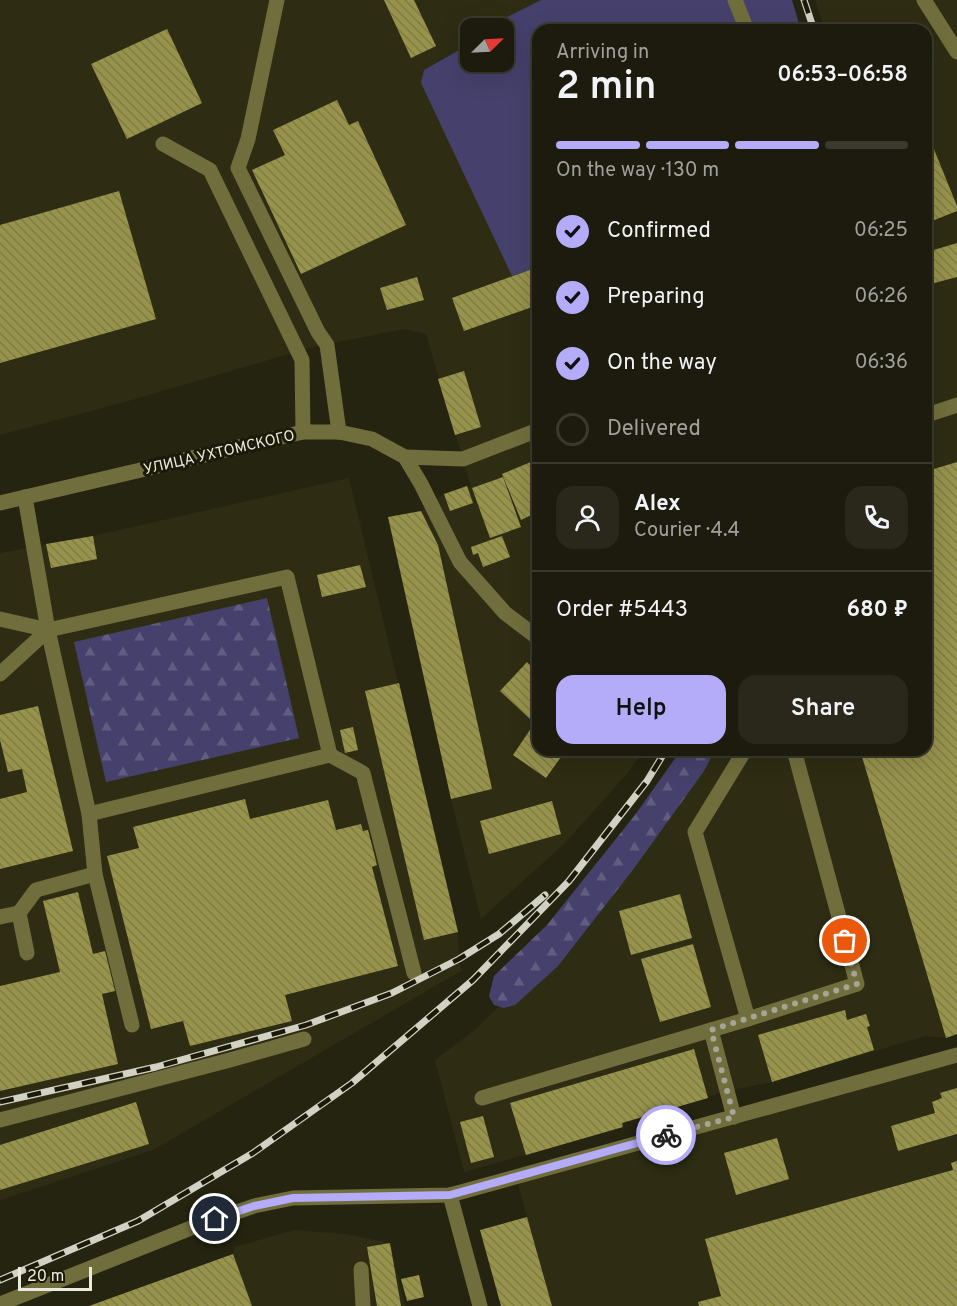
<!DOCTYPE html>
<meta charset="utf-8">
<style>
body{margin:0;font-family:Overpass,sans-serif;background:#29281b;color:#f1f3f6;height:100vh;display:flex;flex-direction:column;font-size:22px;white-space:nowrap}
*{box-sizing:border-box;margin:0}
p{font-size:20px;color:#a0a19d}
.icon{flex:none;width:33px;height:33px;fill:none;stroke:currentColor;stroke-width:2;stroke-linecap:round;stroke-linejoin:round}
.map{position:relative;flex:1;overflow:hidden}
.sheet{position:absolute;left:532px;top:24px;width:400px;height:732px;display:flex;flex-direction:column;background:#1c1b0d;border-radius:18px;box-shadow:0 6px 24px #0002,0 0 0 2px #3a392e}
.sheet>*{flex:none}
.needle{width:39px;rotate:66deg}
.controls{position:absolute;left:460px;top:18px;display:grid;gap:12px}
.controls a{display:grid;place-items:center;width:54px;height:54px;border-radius:12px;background:#1c1b0d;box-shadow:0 6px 24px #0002,0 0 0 2px #3a392e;font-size:30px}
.scale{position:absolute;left:18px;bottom:15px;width:74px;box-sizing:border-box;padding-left:6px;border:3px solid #eaeade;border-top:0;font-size:16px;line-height:21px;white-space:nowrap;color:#eaeade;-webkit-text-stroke:4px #1b1a08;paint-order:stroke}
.pin{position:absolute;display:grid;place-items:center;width:51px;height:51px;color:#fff;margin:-26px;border:3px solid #fff;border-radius:50%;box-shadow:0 2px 6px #0007}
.courier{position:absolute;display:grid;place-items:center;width:60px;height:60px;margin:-30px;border:4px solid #b4acf9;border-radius:50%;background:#fff;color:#222;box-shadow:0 2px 8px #0007}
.summary em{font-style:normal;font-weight:600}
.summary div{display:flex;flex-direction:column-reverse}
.summary{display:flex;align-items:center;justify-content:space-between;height:102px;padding:0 24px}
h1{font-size:39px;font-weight:600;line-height:45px}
.bar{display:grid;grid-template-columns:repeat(4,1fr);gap:9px 6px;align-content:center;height:72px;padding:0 24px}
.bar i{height:8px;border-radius:4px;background:#3a392e}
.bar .selected{background:#b4acf9}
.bar p{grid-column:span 4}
.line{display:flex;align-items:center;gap:15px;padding:0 24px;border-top:2px solid #3a392e}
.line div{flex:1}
.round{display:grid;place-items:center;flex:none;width:63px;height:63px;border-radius:18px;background:#29281b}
ol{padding:0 24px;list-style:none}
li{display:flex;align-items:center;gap:18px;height:66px}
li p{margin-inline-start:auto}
li .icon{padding:6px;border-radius:50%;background:#b4acf9;color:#111;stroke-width:4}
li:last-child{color:#a0a19d}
li i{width:33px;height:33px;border:3px solid #3a392e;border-radius:50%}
.primary-button{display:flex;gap:12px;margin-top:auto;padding:12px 24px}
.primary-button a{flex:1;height:69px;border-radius:18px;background:#b4acf9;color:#111;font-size:24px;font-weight:600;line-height:69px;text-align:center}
.primary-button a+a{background:#29281b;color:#f1f3f6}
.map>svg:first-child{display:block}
.built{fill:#2e2d13}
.green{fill:#46416c}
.forest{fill:url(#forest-firs)}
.building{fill:url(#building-back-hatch)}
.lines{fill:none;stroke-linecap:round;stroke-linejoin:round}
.minor{stroke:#716e3d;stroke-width:15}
.rail-casing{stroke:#d1d1c4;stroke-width:7}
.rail{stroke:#1b1a08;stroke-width:4.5;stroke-dasharray:14;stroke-linecap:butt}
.done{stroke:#a5a596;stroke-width:6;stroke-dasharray:0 10.8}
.route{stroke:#b4acf9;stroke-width:8}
.labels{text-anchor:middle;stroke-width:6;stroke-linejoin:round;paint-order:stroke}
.street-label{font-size:15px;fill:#eaeade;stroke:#1b1a08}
</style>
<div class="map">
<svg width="957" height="1306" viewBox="0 0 957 1306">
<defs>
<pattern id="forest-firs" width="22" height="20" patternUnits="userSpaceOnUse" patternTransform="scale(1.5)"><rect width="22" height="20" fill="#46416c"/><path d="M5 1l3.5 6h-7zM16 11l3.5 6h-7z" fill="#615d81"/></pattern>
<pattern id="building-back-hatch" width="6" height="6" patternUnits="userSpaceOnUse" patternTransform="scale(1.5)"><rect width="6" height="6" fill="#97934b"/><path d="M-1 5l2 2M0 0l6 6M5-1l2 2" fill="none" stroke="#7f7c49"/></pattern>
</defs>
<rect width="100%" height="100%" fill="#252411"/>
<g class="built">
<path d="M0,0H541L485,28H471V43L424,70L513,276L538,267V750H644L626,775L564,844L481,919L451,799L388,517L421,511L444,494L467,486L471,487L426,334L404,329L309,348L125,402L0,435Z"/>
<path d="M815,0H957V1034L946,1038L925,1036L772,1082L727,1091L622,1123L623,1127L464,1172L435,1060L476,1029L611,897L708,750H927V30H825Z"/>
<path d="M349,478L458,932L459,959L461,971L153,1150L0,1200V553L93,536Z"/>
<path d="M957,1055V1306H552L516,1177Z"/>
<path d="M294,1230L346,1234L390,1243L405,1306H88L233,1255L235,1247Z"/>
</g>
<path class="green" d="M541,0H792L801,30H538V267L512,276L421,83L424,70L471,43V62H504V28H485Z"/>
<g class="forest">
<path d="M267,598L299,738L106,782L74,642Z"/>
<path d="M681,750H715L704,771L632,871L558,966L515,1005L504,1008L494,1005L489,996L494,976L547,925L635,815Z"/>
</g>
<g class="building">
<path d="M384,0H414L436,46L411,58Z"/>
<path d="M883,24L886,30H867Z"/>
<path d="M167,29L202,103L127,139L91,64Z"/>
<path d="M337,100L349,125L358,121L406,225L301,274L252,170L285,155L273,130Z"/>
<path d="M927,132L957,206V211L927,223Z"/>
<path d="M119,191L156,319L0,363V225Z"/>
<path d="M957,243V277L927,285V252Z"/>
<path d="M538,267V305L464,331L452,298Z"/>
<path d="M417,277L424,300L387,310L380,288Z"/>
<path d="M464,371L481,427L455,435L438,379Z"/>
<path d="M538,459V512L521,520L502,474Z"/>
<path d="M957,462V1034L946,1038L860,750H927V471Z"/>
<path d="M503,477L521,527L490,538L472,488Z"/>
<path d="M467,486L473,503L450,511L444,494Z"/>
<path d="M421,511L438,545L492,789L451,799L388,517Z"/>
<path d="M93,536L97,559L51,568L46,544Z"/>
<path d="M502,536L510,557L483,567L478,553L473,555L471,547Z"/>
<path d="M360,565L366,587L322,597L317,575Z"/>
<path d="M527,662L538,673V710L530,719L500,691Z"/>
<path d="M399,683L458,932L424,940L365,691Z"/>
<path d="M38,706L73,851L0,869V799L27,792L22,769L8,772L0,740V715Z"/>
<path d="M538,718V750H566L546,778L513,755Z"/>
<path d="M353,727L358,750L345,753L340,730Z"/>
<path d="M245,799L250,819L328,800L336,830L361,824L363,831L368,830L377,865L372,867L398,966L285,995L292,1021L190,1046L183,1021L151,1029L107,856L139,848L133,827Z"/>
<path d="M552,801L561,834L489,854L480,821Z"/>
<path d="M78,892L93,954L105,951L115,991L102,994L118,1064L0,1091V986L60,972L43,901Z"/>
<path d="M680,894L692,938L631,955L619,911Z"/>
<path d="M693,944L711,1007L660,1022L641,959Z"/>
<path d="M845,1010L847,1020L866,1014L870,1026L867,1027L874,1050L772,1082L758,1035Z"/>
<path d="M694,1049L708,1098L622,1123L623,1127L526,1155L510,1103Z"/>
<path d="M957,1088V1134L898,1151L891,1126L935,1113L932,1102L942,1098L940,1093Z"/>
<path d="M136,1102L149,1144L0,1190V1145Z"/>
<path d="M483,1116L494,1157L471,1163L460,1122Z"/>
<path d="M777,1138L789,1179L736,1195L724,1153Z"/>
<path d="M957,1161V1306H699L698,1302L721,1296L705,1239L953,1170L951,1163Z"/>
<path d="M527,1217L552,1306H501L480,1230Z"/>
<path d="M390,1243L401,1306H377L367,1247Z"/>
<path d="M233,1254L252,1306H89Z"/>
<path d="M419,1275L424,1297L407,1301L401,1279Z"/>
</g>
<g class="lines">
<g class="minor">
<path d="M277,0L248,139L238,168L318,332L327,345L339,432"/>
<path d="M735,0L747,30"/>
<path d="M924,0L957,52"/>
<path d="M163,144L210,170L302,360L303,432"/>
<path d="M927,415L957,405"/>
<path d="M405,457L463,459L538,430"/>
<path d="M25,497L48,630L89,814L330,755L363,773L414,973"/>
<path d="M0,503L303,432H339L372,439L405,457L421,484L460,562L505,613L538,638"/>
<path d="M0,619L48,630"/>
<path d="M0,674L48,630L287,577L330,755"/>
<path d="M745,750L695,832L748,1019"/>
<path d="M95,874L132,1025"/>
<path d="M19,913L36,890L95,874L89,814"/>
<path d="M0,917L19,913L27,953"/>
<path d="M711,1030L734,1117"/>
<path d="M482,1098L748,1019L857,984L794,750"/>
<path d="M0,1120L230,1060L304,1039"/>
<path d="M450,1195L480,1306"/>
<path d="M361,1269L363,1306"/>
<path d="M0,1304L196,1226L254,1206L293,1198L450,1195L957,1055"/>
</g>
<g class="rail-casing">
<g id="rail">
<path d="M804,0L814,30"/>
<path d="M0,1102L156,1067L306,1025L392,993L459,959L499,934L545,895"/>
<path d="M0,1280L138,1221L253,1153L352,1083L473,980L569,881L647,781L666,750"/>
</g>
</g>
<use href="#rail" class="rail"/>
</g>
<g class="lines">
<path class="done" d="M666,1135L734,1117L711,1030L857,984L845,941"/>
<path class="route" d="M215,1219L254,1206L293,1198L450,1195L666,1135"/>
</g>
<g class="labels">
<g class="street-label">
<text transform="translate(219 452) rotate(-13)" y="5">УЛИЦА УХТОМСКОГО</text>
</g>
</g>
</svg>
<div class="controls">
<a><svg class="needle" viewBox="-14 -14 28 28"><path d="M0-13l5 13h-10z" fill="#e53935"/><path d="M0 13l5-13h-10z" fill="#a0a19d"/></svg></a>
</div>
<div class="scale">20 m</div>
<div class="pin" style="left:845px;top:941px;background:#ea580c"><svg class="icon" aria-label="bag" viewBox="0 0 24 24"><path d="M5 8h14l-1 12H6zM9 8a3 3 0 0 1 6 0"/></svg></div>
<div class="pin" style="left:215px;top:1219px;background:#1f2937"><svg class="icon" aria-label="home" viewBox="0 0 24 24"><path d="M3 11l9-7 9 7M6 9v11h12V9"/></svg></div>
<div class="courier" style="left:666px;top:1135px"><svg class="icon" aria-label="bike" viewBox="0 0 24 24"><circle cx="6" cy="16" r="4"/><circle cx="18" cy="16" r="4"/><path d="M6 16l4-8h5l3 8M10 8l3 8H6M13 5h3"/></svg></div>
<section class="sheet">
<div class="summary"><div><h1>2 min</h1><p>Arriving in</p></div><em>06:53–06:58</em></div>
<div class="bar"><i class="selected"></i><i class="selected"></i><i class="selected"></i><i></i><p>On the way · 130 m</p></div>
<ol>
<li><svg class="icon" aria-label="check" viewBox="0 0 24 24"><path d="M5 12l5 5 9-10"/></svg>Confirmed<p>06:25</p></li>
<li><svg class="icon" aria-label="check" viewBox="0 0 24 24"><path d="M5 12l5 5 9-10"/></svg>Preparing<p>06:26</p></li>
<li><svg class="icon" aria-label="check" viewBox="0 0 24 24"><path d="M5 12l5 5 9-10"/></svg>On the way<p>06:36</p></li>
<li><i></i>Delivered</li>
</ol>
<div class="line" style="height:108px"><a class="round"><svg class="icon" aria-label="person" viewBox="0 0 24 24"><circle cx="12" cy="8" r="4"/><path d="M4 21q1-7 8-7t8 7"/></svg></a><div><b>Alex</b><p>Courier · 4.4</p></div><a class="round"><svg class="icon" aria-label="phone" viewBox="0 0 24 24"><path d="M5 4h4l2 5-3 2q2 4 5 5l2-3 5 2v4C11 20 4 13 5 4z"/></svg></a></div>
<div class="line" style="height:78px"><div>Order #5443</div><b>680 ₽</b></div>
<div class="primary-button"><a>Help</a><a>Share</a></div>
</section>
</div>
